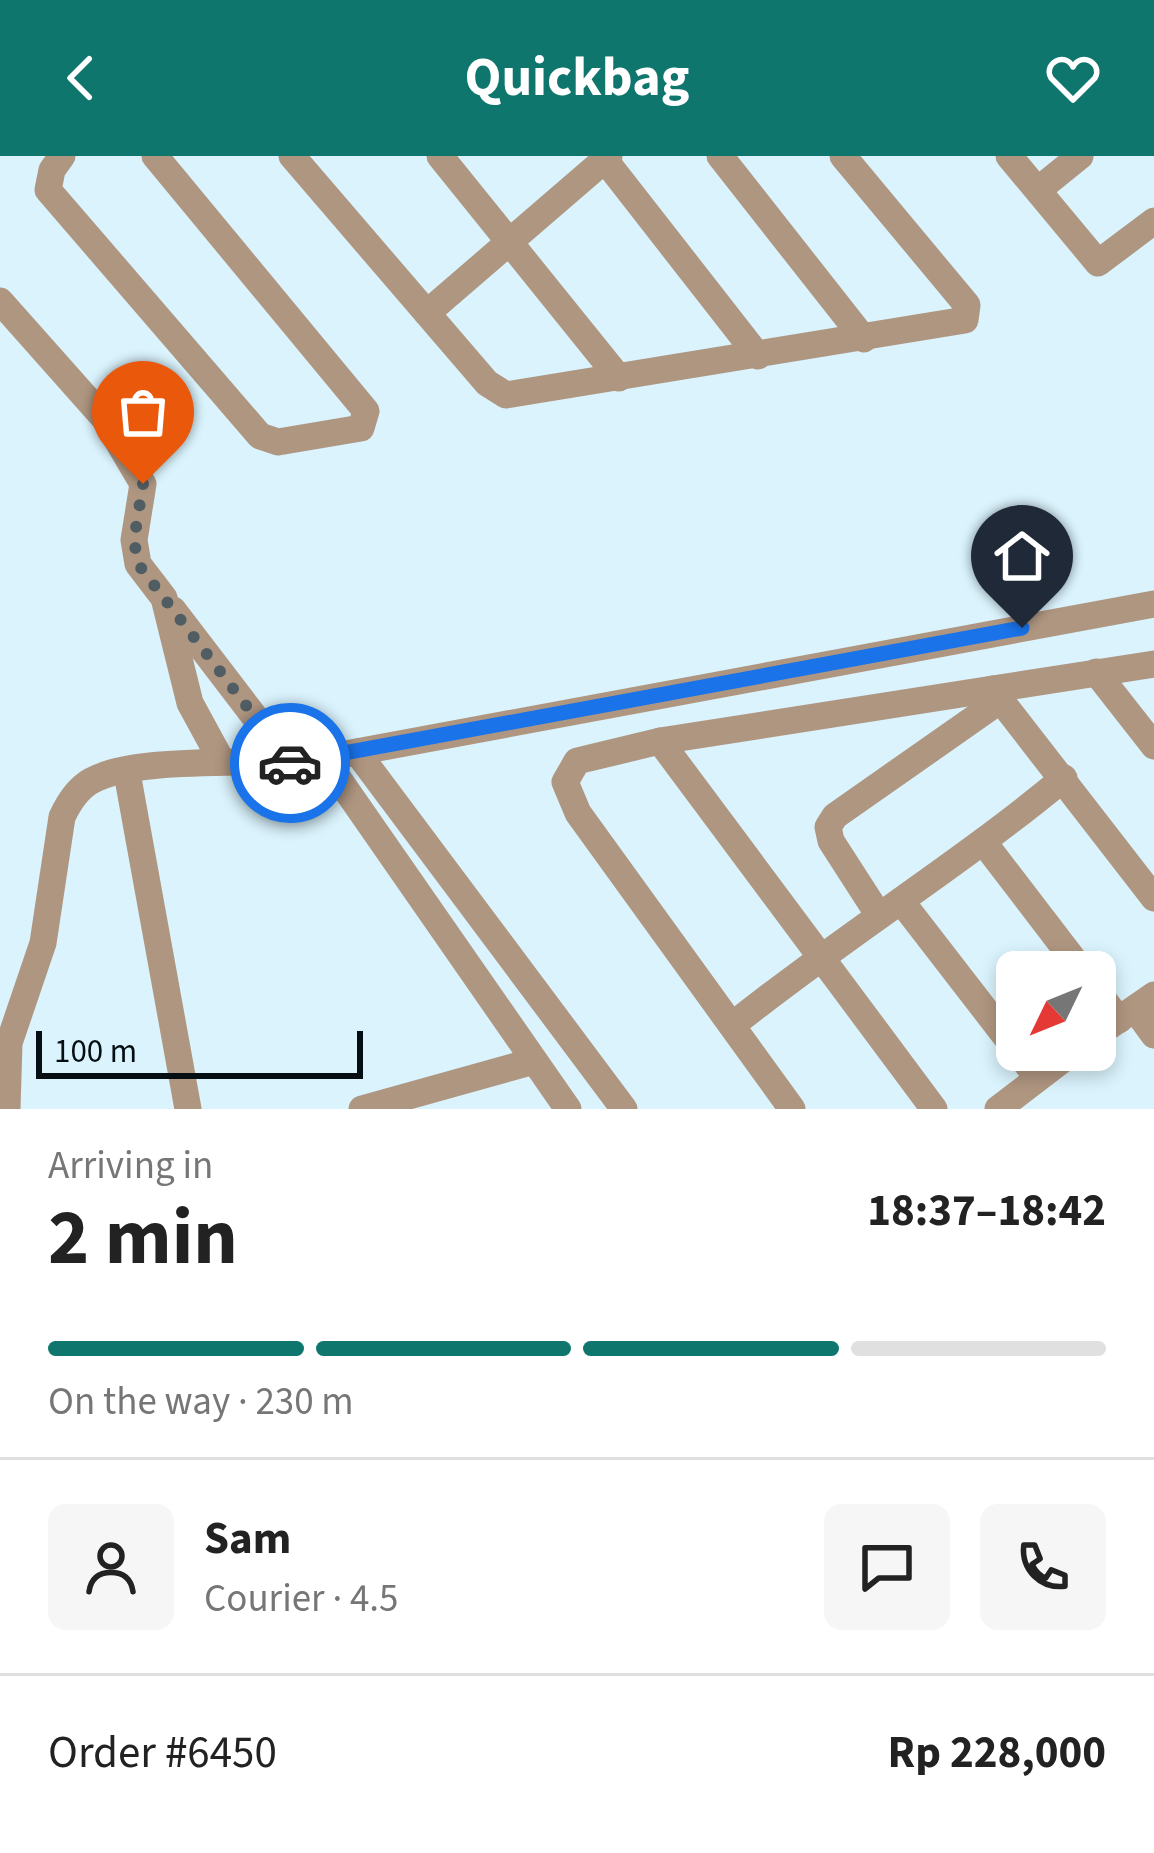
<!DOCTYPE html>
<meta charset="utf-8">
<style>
body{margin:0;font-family:"Source Sans 3",sans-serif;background:#f6f6f6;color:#222;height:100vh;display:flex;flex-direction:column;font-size:45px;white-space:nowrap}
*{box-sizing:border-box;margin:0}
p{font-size:39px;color:#767676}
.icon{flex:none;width:66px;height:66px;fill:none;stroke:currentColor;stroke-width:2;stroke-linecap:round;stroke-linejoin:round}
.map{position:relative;height:953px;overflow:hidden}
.drawer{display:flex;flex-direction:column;background:#fff;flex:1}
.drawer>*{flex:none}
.needle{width:78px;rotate:227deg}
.controls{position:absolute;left:996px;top:795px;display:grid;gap:24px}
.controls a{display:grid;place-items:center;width:120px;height:120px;border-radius:18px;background:#fff;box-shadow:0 6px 18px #0003;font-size:60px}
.scale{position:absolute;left:36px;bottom:30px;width:327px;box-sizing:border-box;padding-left:12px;border:6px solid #050e12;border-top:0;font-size:33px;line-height:42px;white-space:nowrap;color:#050e12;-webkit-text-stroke:9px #daf3fd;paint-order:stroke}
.pin{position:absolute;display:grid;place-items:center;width:102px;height:102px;color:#fff;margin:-123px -51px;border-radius:50% 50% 50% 0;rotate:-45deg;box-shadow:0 0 12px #0007}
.pin .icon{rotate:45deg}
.courier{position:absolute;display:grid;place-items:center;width:120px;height:120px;margin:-60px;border:9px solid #1a73e8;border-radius:50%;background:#fff;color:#222;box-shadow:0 3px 15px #0007}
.head em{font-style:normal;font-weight:700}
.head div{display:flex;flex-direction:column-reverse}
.head{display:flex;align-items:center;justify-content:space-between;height:204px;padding:0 48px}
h1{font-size:78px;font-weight:700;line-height:90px}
.bar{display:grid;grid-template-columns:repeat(4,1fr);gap:18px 12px;align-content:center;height:144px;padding:0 48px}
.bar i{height:15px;border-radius:9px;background:#e0e0e0}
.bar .current{background:#0f766e}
.bar p{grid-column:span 4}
.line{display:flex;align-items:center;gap:30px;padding:0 48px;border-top:3px solid #e0e0e0}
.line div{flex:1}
.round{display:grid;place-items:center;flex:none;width:126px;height:126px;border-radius:18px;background:#f6f6f6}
header{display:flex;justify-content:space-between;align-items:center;height:156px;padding:0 48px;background:#0f766e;color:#fff;font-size:54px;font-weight:700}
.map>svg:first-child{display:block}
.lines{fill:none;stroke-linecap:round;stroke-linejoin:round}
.minor{stroke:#af9681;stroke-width:27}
.done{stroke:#505e64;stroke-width:12;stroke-dasharray:0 21.6}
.route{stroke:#1a73e8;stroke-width:15}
</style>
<header><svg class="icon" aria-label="back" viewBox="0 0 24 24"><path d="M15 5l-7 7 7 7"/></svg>Quickbag<svg class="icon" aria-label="heart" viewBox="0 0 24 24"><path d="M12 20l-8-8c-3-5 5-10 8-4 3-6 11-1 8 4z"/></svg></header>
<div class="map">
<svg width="1154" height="953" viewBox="0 0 1154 953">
<rect width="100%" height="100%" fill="#daf3fd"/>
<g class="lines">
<g class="minor">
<path d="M62,0L52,14L48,34L260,280L278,286L361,272L366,255L155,0"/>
<path d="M292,0L487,227L506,239L965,164L967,149L843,0"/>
<path d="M440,0L619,222"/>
<path d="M720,0L864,183"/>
<path d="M1009,0L1098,107L1154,65"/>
<path d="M605,4L758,200"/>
<path d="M1038,34L1080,0"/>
<path d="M0,145L104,262L143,328L134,384L138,408L164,442L190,547L221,604"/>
<path d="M427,157L609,0"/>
<path d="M173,454L264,573L276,609"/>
<path d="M1096,516L1154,590"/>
<path d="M992,533L1154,742"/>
<path d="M660,585L934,953"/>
<path d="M357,596L624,953"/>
<path d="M324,602L568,953"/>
<path d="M127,617L188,953"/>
<path d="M985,688L1083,816"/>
<path d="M901,745L1037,921"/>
<path d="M878,758L831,685L828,671L835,660L1002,543"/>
<path d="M1095,832L1119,864"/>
<path d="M1135,853L1154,879"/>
<path d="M734,868C841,782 958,710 1064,622"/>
<path d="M1095,880L1154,839"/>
<path d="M7,953L9,887L43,787L62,661C68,648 77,633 91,625C140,598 265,611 324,602L1154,448"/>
<path d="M362,953L534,905"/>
<path d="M792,953L578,657L565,626L577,605L660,585L1154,508"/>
<path d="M998,953L1075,894"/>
</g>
</g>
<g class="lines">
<path class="done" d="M143,328L134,384L138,408L264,573L276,609L290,607"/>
<path class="route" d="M290,607L1022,472"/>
</g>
</svg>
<div class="controls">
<a><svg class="needle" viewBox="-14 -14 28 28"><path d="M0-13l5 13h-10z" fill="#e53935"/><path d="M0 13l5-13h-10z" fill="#767676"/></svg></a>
</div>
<div class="scale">100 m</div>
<div class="pin" style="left:143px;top:328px;background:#ea580c"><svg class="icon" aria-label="bag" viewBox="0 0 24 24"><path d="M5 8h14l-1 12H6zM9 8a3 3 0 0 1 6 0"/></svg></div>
<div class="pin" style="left:1022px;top:472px;background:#1f2937"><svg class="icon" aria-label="home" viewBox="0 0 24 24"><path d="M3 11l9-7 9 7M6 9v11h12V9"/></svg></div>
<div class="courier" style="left:290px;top:607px"><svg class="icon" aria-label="car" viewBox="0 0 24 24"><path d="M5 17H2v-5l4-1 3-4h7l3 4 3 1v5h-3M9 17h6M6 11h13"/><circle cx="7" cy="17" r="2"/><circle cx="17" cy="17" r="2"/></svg></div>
</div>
<section class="drawer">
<div class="head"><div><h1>2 min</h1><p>Arriving in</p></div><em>18:37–18:42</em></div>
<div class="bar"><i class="current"></i><i class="current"></i><i class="current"></i><i></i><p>On the way · 230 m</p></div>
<div class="line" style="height:216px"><a class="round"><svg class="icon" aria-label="person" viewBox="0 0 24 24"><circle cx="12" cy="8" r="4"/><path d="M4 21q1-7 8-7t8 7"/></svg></a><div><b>Sam</b><p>Courier · 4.5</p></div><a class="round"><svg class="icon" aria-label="chat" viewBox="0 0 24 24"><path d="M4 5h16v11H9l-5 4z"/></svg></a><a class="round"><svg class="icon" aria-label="phone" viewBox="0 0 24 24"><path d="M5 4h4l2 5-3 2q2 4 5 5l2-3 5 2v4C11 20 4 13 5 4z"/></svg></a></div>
<div class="line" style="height:156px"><div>Order #6450</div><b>Rp 228,000</b></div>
</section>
